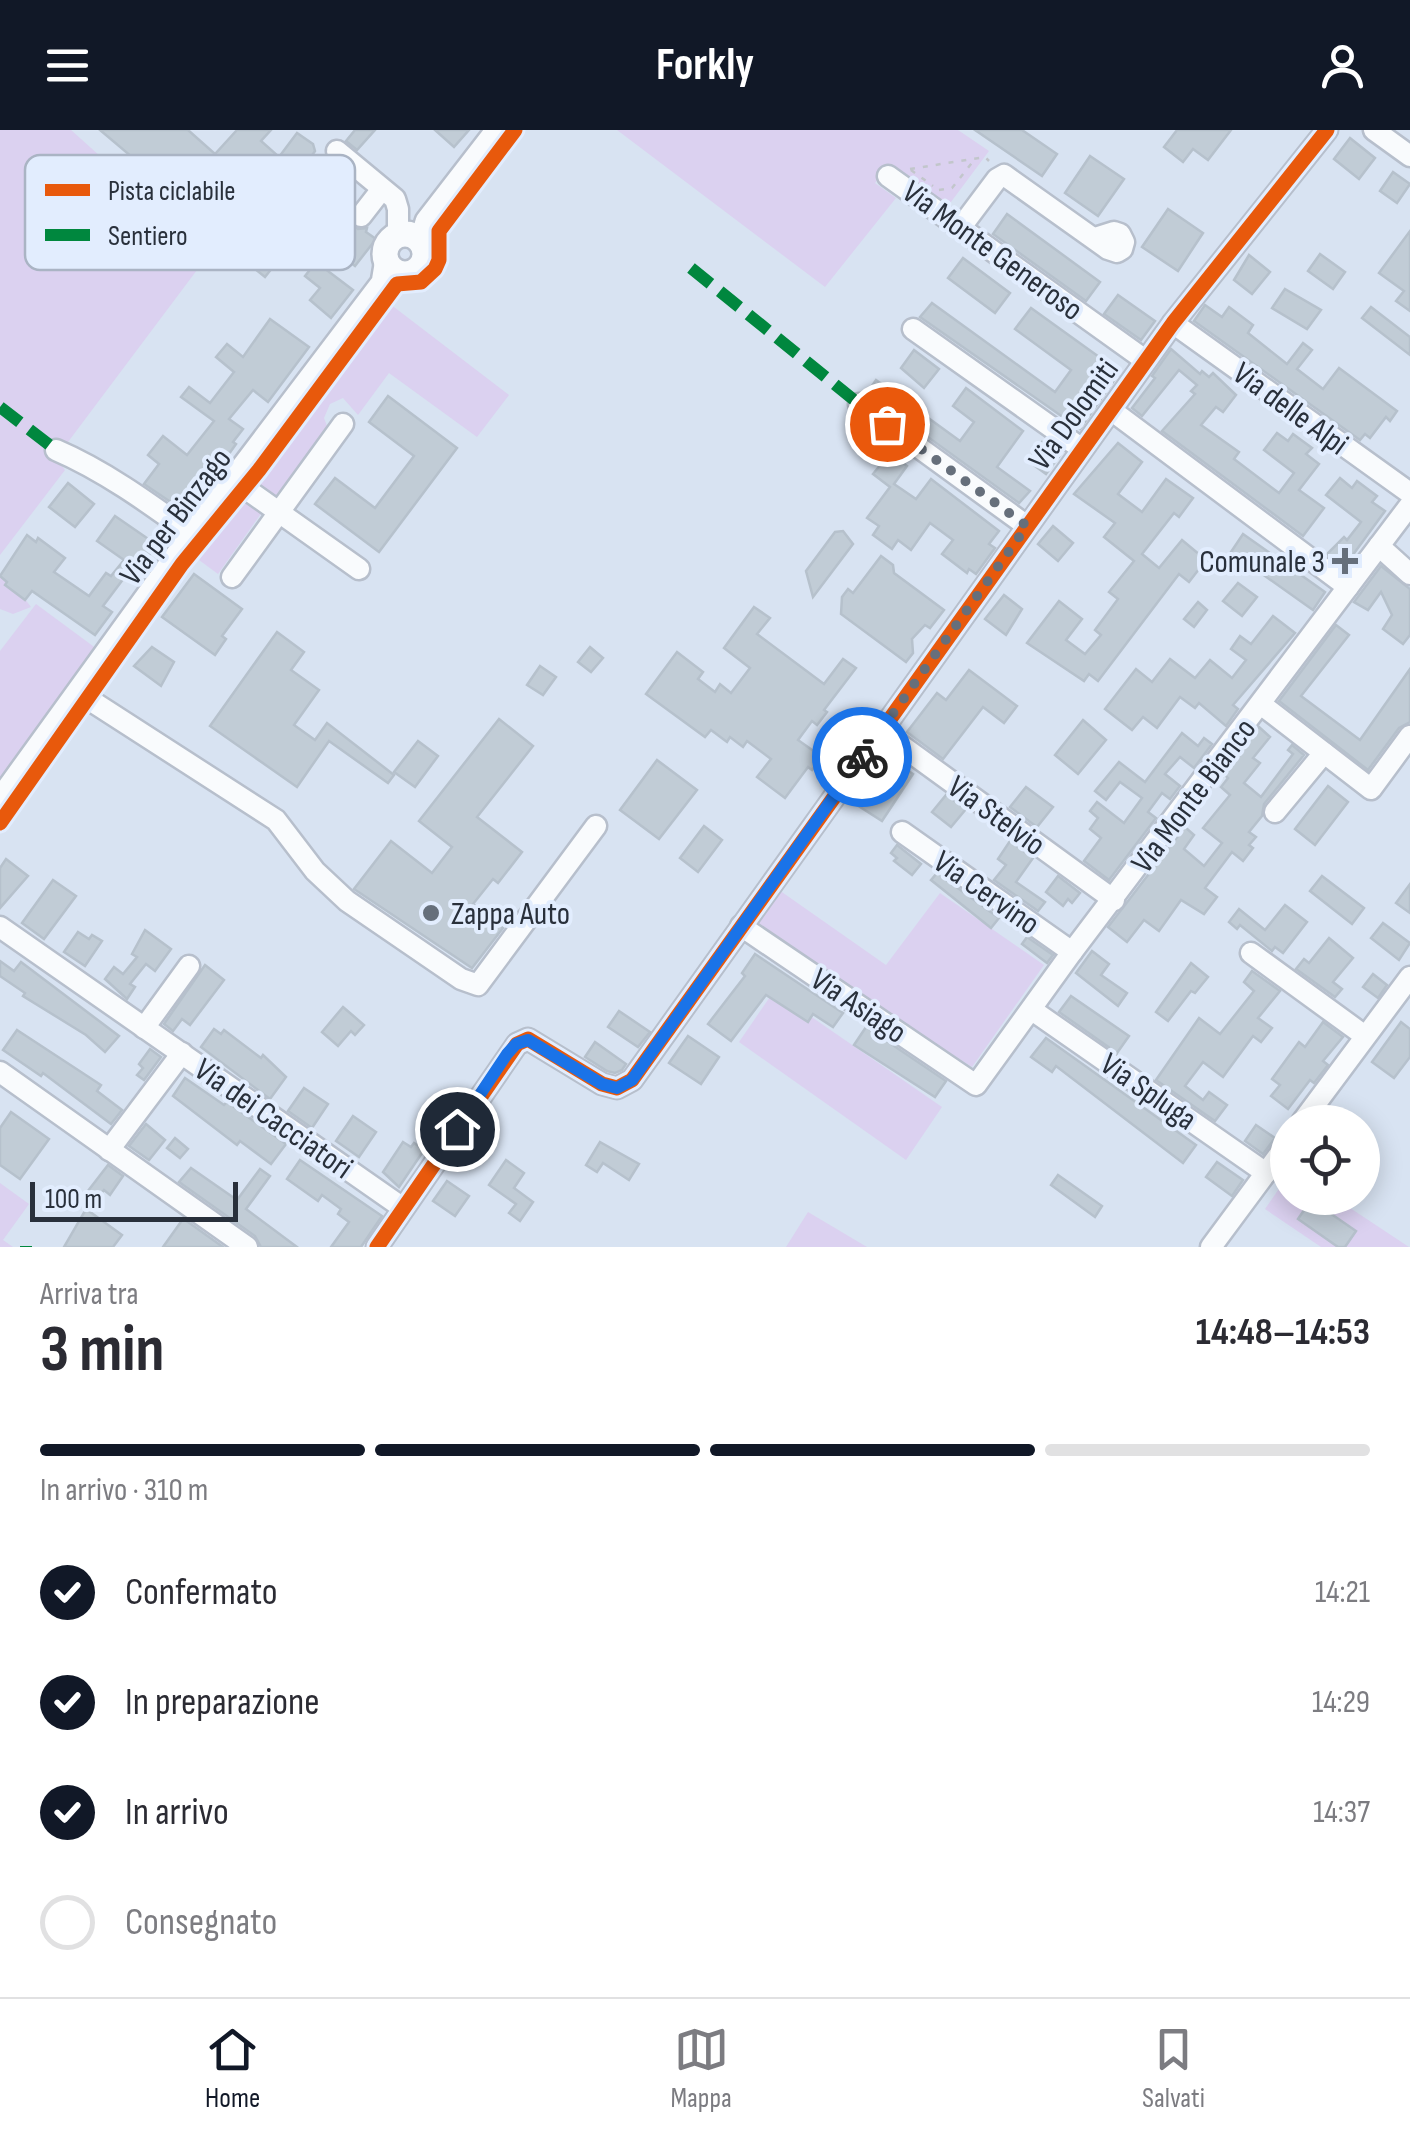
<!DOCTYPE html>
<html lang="it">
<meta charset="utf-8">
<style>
body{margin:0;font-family:"Sofia Sans Condensed",sans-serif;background:#f7f7f7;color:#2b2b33;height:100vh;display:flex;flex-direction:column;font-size:38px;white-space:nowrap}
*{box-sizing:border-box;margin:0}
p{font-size:32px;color:#7c7c81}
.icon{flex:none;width:55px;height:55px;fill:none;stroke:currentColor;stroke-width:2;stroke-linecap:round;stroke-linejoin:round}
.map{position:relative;height:1117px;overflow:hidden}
.panel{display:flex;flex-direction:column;background:#fff;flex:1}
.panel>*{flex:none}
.buttons{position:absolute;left:1270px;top:975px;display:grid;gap:20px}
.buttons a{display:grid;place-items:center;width:110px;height:110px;border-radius:50%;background:#fff;box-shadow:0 5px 25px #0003;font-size:50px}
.scale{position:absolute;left:30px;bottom:25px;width:208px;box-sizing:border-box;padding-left:10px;border:5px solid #29303b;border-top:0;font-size:28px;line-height:35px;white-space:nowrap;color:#29303b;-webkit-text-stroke:8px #e2edfe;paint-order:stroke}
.pin{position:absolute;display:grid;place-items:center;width:85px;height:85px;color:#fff;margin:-42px;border:5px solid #fff;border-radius:50%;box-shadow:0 2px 10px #0007}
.courier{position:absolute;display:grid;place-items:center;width:100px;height:100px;margin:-50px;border:8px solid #1a73e8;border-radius:50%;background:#fff;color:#222;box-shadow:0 2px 12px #0007}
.head em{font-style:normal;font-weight:700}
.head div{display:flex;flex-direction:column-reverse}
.head{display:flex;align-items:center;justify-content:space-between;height:170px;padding:0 40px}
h1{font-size:65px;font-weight:700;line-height:75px}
.bar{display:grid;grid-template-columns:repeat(4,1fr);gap:15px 10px;align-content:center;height:120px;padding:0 40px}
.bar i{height:12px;border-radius:8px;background:#e1e1e2}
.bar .active{background:#111827}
.bar p{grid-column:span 4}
ol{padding:0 40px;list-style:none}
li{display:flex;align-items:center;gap:30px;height:110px}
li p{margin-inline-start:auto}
li .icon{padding:10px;border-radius:50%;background:#111827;color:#fff;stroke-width:4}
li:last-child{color:#7c7c81}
li i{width:55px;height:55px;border:5px solid #e1e1e2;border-radius:50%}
header{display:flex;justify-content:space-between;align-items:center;height:130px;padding:0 40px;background:#111827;color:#fff;font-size:45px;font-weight:700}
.menu{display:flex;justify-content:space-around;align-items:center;height:140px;border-top:2px solid #e1e1e2;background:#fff;font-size:28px;color:#7c7c81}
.menu a{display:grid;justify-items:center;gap:5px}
.menu .active{color:#111827}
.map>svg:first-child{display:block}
.green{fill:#dbd1f0}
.building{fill:#c1ccd6;stroke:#b6c1cc;stroke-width:2.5}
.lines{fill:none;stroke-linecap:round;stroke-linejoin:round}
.minor-casing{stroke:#b7bfcc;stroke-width:25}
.major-casing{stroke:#b7bfcc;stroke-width:30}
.path{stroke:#c2c6cb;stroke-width:2.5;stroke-dasharray:5 8;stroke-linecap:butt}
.minor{stroke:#f9fbfd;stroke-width:20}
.major{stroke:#f9fbfd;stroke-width:25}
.quiet{stroke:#00873e;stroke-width:12;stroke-dasharray:25 12;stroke-linecap:butt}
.cycleway-casing{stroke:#e2edfe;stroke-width:21}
.cycleway{stroke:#e8590c;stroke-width:15}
.done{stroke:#666f7b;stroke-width:10;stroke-dasharray:0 18}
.route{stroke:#1a73e8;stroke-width:12}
.poi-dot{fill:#666f7b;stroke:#e2edfe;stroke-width:4}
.labels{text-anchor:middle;stroke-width:8;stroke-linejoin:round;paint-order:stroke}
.street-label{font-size:32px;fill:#29303b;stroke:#e2edfe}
.poi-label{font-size:32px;fill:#29303b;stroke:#e2edfe;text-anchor:end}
.key{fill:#e2edfe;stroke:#aab4c4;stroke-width:2.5}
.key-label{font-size:28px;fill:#29303b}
</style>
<header><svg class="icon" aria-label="menu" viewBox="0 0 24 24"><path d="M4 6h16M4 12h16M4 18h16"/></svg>Forkly<svg class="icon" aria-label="person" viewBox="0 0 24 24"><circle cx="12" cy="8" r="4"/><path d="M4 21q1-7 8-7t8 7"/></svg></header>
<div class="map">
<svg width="1410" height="1117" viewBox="0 0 1410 1117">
<rect width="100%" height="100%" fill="#d8e3f2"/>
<g class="green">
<path d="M0,0H71L209,124L56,328L65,340L0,425Z"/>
<path d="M617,0H958L989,21L948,76L890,35L875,53L896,68L825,157Z"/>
<path d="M390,174L509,265L477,307L389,243L358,285L343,268L330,274L324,288L327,296L275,367L255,353Z"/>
<path d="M243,368L263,381L218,444L199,430Z"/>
<path d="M0,446L18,460L31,477L13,484L0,479Z"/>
<path d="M36,474L101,522L0,659V521Z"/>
<path d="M779,760L886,835L940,763L1044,835L972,937L754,798Z"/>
<path d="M774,861L942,977L906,1030L739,912Z"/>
<path d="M1287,1047L1288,1068H1335L1409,1117H1321L1265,1079Z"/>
<path d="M0,1053L29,1074L3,1110L13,1117H0Z"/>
<path d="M808,1082L867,1117H786Z"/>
</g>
<g class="building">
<path d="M100,0H188L215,24L237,0H271L261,11L279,27L297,3L313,14L315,21L311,27L346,56L333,70L348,82L349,92L358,99L367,98L366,102L376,109L355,136L244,50L209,92Z"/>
<path d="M355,0H375L357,20L346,11Z"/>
<path d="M435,0H469L454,17Z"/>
<path d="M975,0H1022L1057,24L1042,46Z"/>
<path d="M1177,0H1231L1208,30L1193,19L1183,32L1164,17Z"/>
<path d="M1350,8L1375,28L1359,49L1334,29Z"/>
<path d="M1090,26L1124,49L1098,86L1065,63Z"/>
<path d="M1393,42L1410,54L1397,73L1380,61Z"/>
<path d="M1168,79L1203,103L1178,141L1142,117Z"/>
<path d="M1007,84L1100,152L1086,171L993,104Z"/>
<path d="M266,101L288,118L265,147L244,130Z"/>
<path d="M1410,101V181L1396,171L1404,161L1379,143Z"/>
<path d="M1320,124L1345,142L1333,159L1308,141Z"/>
<path d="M1249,125L1270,142L1252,164L1234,150Z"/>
<path d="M963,128L1010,163L995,183L948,148Z"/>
<path d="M316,132L353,160L331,188L310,170L320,158L305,146Z"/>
<path d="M1285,159L1321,180L1307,199L1272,178Z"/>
<path d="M1118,165L1155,191L1141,210L1104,184Z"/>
<path d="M932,173L1055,262L1071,240L1015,199L1031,178L1120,242L1080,299L920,187Z"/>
<path d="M1205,175L1222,187L1229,177L1253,195L1248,203L1287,234L1303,213L1312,220L1297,239L1323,259L1339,238L1397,281L1390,291L1386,287L1370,308L1365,304L1360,310L1194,191Z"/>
<path d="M1371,177L1410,207V225L1362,188Z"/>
<path d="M270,189L309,217L268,272L253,260L229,289L243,299L233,312L236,314L199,366L192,360L178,377L144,354L159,334L148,325L163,306L187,325L214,291L181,267L189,257L210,273L234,242L216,227L227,214L243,227Z"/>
<path d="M1171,219L1200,244L1202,241L1209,247L1213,243L1236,265L1223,282L1216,277L1201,295L1239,322L1234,329L1279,363L1294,343L1264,320L1277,303L1288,311L1293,304L1312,318L1306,324L1319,334L1299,360L1324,378L1303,406L1162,301L1195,264L1191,261L1197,255L1179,240L1142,286L1132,278L1155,248L1152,246Z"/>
<path d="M914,220L939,239L924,258L901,238Z"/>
<path d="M876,250L960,311L974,292L953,276L966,258L1023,301L997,337L1030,361L1019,373L867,263Z"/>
<path d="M388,266L457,318L379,422L315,374L335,348L375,378L414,326L369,292Z"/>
<path d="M1042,312L1060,325L1046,344L1028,331Z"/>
<path d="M1118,313L1142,332L1118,364L1142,382L1166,349L1193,368L1179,387L1174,383L1142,424L1159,438L1182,410L1206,430L1189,452L1179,444L1098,551L1089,544L1084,551L1027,513L1059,471L1082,489L1066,510L1085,524L1101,505L1095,500L1118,469L1109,462L1134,431L1104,407L1115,393L1074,364Z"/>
<path d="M890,323L907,336L894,354L916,369L931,349L999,401L989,414L995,418L976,444L969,439L967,443L942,424L953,410L930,393L911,420L898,410L892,419L873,405L879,396L867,388L890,357L873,344Z"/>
<path d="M1340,348L1352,358L1357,351L1377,366L1372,372L1385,381L1344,437L1327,424L1344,407L1347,410L1361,392L1326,365Z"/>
<path d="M68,353L94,374L75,397L49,377Z"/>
<path d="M115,386L157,415L138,440L133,436L103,476L112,482L95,505L32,461L25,470L5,455L7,452L0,446L27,405L36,412L38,408L65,428L54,442L89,466L106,443L111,446L124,430L97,411Z"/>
<path d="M1053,396L1073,413L1058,431L1038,414Z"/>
<path d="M843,401L853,414L813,467L806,441L835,402Z"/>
<path d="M1243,404L1325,462L1313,480L1231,422Z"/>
<path d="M881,426L893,435L894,443L944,480L930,498L925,495L912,509L913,523L906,532L841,484L842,467L848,459L853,463Z"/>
<path d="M1381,436L1410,459V505L1403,514L1383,499L1392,485L1381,462L1368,480L1354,472Z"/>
<path d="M194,444L242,479L222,506L226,509L215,525L162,487Z"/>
<path d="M1238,453L1257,467L1242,486L1223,471Z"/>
<path d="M1004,465L1022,479L1006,505L985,489Z"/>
<path d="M1198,472L1207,480L1194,497L1184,489Z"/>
<path d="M754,477L770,488L757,504L824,554L843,529L856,538L824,580L827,582L817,595L812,591L798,610L822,627L812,640L808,637L785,668L757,647L771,629L747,611L743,617L730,607L727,612L711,600L705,607L646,564L677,522L703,542L698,549L715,562L720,554L731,563L750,538L724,518Z"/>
<path d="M1273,486L1295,503L1233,575L1238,579L1226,596L1199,573L1195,578L1180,567L1157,598L1143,587L1132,600L1105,579L1136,539L1152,552L1170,529L1195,548L1210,530L1232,548L1246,530L1231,519L1240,506L1251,514Z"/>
<path d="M1336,495L1349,505L1301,566L1360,610L1410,539V592L1399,598L1368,640L1279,571Z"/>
<path d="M277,502L304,522L291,540L319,560L294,595L315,610L327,593L394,645L388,653L329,611L297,657L210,596Z"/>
<path d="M152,517L174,532L161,556L134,536Z"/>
<path d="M590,517L603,528L591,542L578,532Z"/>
<path d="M540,536L556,547L543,565L527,555Z"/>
<path d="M969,540L1017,576L1004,593L983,577L943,629L907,602L937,563L946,570Z"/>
<path d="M499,589L533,616L477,687L522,722L498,753L493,749L473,774L503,798L472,838L354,759L391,711L432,743L452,717L419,691Z"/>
<path d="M1083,590L1106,610L1078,644L1055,625Z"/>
<path d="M1259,597L1270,607L1253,628L1260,633L1244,653L1261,667L1293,624L1288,620L1292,615L1304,625L1264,674L1262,686L1249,702L1256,707L1249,715L1253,718L1243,731L1232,722L1205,758L1217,767L1204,784L1181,770L1159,801L1144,790L1127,812L1108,797L1185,697L1194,705L1184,719L1204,736L1222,713L1203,698L1230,665L1221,657L1228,648L1224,644Z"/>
<path d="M1182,603L1198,616L1204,608L1212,614L1194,638L1180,627L1165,644L1180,656L1170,669L1162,663L1148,682L1156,688L1109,750L1084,731L1101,708L1090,699L1098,688L1090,681L1097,672L1124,693L1142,668L1120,652L1106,670L1095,661L1119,632L1145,652Z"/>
<path d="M418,611L438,626L415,657L394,642Z"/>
<path d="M657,630L697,660L659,709L620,680Z"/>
<path d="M894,631L913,644L882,691L849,670L867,644L878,652Z"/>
<path d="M1328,656L1348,672L1315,715L1295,699Z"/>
<path d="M1026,657L1053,677L1037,697L1010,677Z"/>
<path d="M946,665L966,679L951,697L932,682Z"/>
<path d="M704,696L722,710L698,742L680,728Z"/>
<path d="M1010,711L1033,728L1016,752L1045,772L1038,781L994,750L1006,735L998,729Z"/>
<path d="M897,715L921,734L912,745L894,731L897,728L891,723Z"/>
<path d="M6,729L28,746L0,778V738Z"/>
<path d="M937,743L999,788L991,798L931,750Z"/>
<path d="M1058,746L1080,763L1072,773L1068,769L1063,776L1046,762Z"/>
<path d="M1322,746L1364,778L1352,794L1310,761Z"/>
<path d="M53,750L76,766L44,809L22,793Z"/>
<path d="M1410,754V783L1396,773Z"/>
<path d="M1285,775L1307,792L1283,823L1275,817L1272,821L1240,795L1237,799L1229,792L1239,779L1265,800Z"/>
<path d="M1383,793L1410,813L1399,830L1371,808Z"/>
<path d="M145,800L171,819L155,841L146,834L130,854L135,857L127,869L105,849L114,837L123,844L137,827L132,824Z"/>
<path d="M78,802L89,809L92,805L102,811L85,836L64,822Z"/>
<path d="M1027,807L1053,825L1047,833L1022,814Z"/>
<path d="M1329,808L1353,828L1333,852L1342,859L1335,867L1296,839L1304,829L1309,833Z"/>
<path d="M1092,821L1109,834L1101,845L1127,863L1118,876L1076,843Z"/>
<path d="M755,824L843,883L833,897L813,884L808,892L766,865L731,911L708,894L745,846L742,843Z"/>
<path d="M0,831L14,841L21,832L119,906L105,922L86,905L23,866L25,863L0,846Z"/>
<path d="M1191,833L1208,847L1195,863L1191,861L1168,891L1156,882Z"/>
<path d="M205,835L224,850L190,895L182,889L173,901L164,894Z"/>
<path d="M1252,841L1280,861L1258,888L1272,898L1261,912L1253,906L1223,947L1203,932L1185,956L1203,970L1209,962L1227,975L1215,991L1156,950L1199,888L1220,904L1254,861L1244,852Z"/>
<path d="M1373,844L1387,855L1378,868L1363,857Z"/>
<path d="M1071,866L1129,906L1117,923L1059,882Z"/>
<path d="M343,877L364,895L355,905L351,901L338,916L322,902Z"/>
<path d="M619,881L650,902L638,917L608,897Z"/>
<path d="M1323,892L1343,907L1323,931L1328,935L1314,953L1310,950L1288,979L1271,966L1280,955L1272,949L1299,912L1305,917Z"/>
<path d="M1401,892L1410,899V927L1394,948L1372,932Z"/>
<path d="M866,897L946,951L935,967L854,915Z"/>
<path d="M214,899L221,904L224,900L261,928L263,925L286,947L270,969L201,917Z"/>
<path d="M17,900L101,955L97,961L122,980L111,994L43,943L41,946L3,920Z"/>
<path d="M688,906L719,927L701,954L669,933Z"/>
<path d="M1046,908L1196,1015L1183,1033L1056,936L1052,942L1031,927Z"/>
<path d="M595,912L626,934L622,940L615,943L607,941L585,927Z"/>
<path d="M150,919L161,927L144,950L137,945L143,938L139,934Z"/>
<path d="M185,948L224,975L227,972L286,1014L271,1034L240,1011L237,1015L173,966Z"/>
<path d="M304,958L328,974L312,998L288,981Z"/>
<path d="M11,982L49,1009L20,1049L0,1035V998Z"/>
<path d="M353,986L376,1002L359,1027L336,1011Z"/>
<path d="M146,994L165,1010L149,1030L129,1016Z"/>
<path d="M1256,995L1275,1008L1263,1024L1245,1011Z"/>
<path d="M175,1008L188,1019L180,1028L167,1018Z"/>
<path d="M403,1012L411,1017L414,1013L424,1020L399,1057L383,1042Z"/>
<path d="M600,1012L639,1034L629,1050L603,1033L597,1042L586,1035Z"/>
<path d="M300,1030L382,1086L361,1117H331L349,1092L338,1084L341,1079L322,1065L318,1071L287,1049Z"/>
<path d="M506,1030L524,1043L514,1058L533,1072L520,1091L509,1083L516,1074L489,1055Z"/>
<path d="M1217,1032L1243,1050L1232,1066L1206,1047Z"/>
<path d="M108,1035L123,1046L110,1065L104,1060L93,1074L84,1066Z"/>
<path d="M191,1038L237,1070L260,1039L270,1046L246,1079L297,1117H261L255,1106L179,1052Z"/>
<path d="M1058,1045L1102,1076L1095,1087L1051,1055Z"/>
<path d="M447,1051L469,1066L455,1086L433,1071Z"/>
<path d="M1311,1070L1356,1101L1345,1117H1338L1298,1089Z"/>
<path d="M86,1079L122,1105L113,1117H64Z"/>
<path d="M183,1089L188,1092L223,1117H163Z"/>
</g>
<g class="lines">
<g class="minor-casing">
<g id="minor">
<path d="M1374,0L1410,26"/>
<path d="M337,21L395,69L398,79V105"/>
<path d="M888,46L1145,230"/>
<path d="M361,86L382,59"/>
<path d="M961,97L997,49L1004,45L1108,119L1117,122L1122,119L1124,112L1120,104L1114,102L1095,108"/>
<path d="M1173,193L1410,363"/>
<path d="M913,199L1082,319"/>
<path d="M859,274L1027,396"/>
<path d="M1111,280L1348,457"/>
<path d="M56,320C105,341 150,374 193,405"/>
<path d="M235,351L359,439"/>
<path d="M1379,416L1410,444"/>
<path d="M232,447L343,294"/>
<path d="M79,563L276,690L315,741L347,771L461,849L478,855L596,696"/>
<path d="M1262,575L1371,659L1410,606"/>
<path d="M880,600L1114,770"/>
<path d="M1275,682L1324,623"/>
<path d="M902,702L1072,822"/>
<path d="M741,796L976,955L1072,822L1410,375"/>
<path d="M0,797L403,1078"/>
<path d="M1251,823L1365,906"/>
<path d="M1032,880L1266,1043"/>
<path d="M144,898L189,836"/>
<path d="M0,942L247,1117"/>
<path d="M1302,992L1410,847"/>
<path d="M109,1020L182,923"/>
<path d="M377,1117L517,914L528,909L602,954L617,958L632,950L1173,193L1327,0"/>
<path d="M1211,1117L1288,1013"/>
</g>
</g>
<g class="major-casing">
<g id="major">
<circle cx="405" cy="124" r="20"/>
<path d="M422,113L428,92L499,0"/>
<path d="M0,672L193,405L384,153L387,135"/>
</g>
</g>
<g class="path">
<path d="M910,39L985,27L989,31"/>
<path d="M911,40L933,56"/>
<path d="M939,60L952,58L975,29"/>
</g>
<use href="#minor" class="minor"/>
<use href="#major" class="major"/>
<g class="quiet">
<path d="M691,138L859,274"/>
<path d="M0,277L56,320"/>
<path d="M26,1116V1117"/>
</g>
<g class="cycleway-casing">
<g id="cycleway">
<path d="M0,693L182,434L259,340L397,154L421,152L435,139L439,130V101L515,0"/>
<path d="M377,1117L517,914L528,909L602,954L617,958L632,950L1173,193L1327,0"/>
</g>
</g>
<use href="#cycleway" class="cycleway"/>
</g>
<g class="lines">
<path class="done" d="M862,627L1027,396L887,294"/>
<path class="route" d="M457,999L507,924L516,914L528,910L602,954L617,958L632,950L862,627"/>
</g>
<g class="poi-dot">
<path d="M1340 416h10v10h10v10h-10v10h-10v-10h-10v-10h10z"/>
<circle cx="431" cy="783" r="10"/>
</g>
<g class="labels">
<g class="street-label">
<text transform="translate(993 120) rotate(36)" y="11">Via Monte Generoso</text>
<text transform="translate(1291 278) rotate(36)" y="11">Via delle Alpi</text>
<text transform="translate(1073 284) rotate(-54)" y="11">Via Dolomiti</text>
<text transform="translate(175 386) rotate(-53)" y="11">Via per Binzago</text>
<text transform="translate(1193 665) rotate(-53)" y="11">Via Monte Bianco</text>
<text transform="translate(997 685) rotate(36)" y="11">Via Stelvio</text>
<text transform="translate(987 762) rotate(35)" y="11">Via Cervino</text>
<text transform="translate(859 875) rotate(34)" y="11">Via Asiago</text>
<text transform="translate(1149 961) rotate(35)" y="11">Via Spluga</text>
<text transform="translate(274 988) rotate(35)" y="11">Via dei Cacciatori</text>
</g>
<g class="poi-label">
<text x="1325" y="442">Comunale 3</text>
<text x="451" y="794" text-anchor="start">Zappa Auto</text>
</g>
</g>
<rect x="25" y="25" width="330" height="115" rx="15" class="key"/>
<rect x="45" y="54" width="45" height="12" fill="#e8590c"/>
<rect x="45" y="99" width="45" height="12" fill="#00873e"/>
<g class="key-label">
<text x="108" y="70">Pista ciclabile</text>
<text x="108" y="115">Sentiero</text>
</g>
</svg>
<div class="buttons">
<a><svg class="icon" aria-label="locate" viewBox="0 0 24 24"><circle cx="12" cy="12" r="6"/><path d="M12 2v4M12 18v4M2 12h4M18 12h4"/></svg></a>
</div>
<div class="scale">100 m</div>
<div class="pin" style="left:887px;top:294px;background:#ea580c"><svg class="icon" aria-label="bag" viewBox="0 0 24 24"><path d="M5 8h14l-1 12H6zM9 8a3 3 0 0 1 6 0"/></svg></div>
<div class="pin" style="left:457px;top:999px;background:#1f2937"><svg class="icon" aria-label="home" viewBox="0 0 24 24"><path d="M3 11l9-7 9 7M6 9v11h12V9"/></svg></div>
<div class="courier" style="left:862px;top:627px"><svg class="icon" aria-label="bike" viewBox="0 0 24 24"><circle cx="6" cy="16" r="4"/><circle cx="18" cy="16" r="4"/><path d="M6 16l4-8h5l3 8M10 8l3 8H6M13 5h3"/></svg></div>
</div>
<section class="panel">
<div class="head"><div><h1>3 min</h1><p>Arriva tra</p></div><em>14:48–14:53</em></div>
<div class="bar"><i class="active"></i><i class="active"></i><i class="active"></i><i></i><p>In arrivo · 310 m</p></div>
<ol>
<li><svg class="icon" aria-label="check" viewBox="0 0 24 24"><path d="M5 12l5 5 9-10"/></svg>Confermato<p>14:21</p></li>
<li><svg class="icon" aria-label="check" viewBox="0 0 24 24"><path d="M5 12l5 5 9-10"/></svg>In preparazione<p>14:29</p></li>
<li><svg class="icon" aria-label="check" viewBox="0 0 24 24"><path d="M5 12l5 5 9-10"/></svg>In arrivo<p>14:37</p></li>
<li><i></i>Consegnato</li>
</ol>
</section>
<nav class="menu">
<a class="active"><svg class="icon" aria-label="home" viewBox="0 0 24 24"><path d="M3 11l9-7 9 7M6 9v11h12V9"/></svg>Home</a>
<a><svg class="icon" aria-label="map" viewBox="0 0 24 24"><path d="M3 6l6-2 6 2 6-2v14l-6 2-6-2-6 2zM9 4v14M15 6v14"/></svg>Mappa</a>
<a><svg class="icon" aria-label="saved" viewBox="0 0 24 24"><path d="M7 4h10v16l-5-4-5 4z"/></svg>Salvati</a>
</nav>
